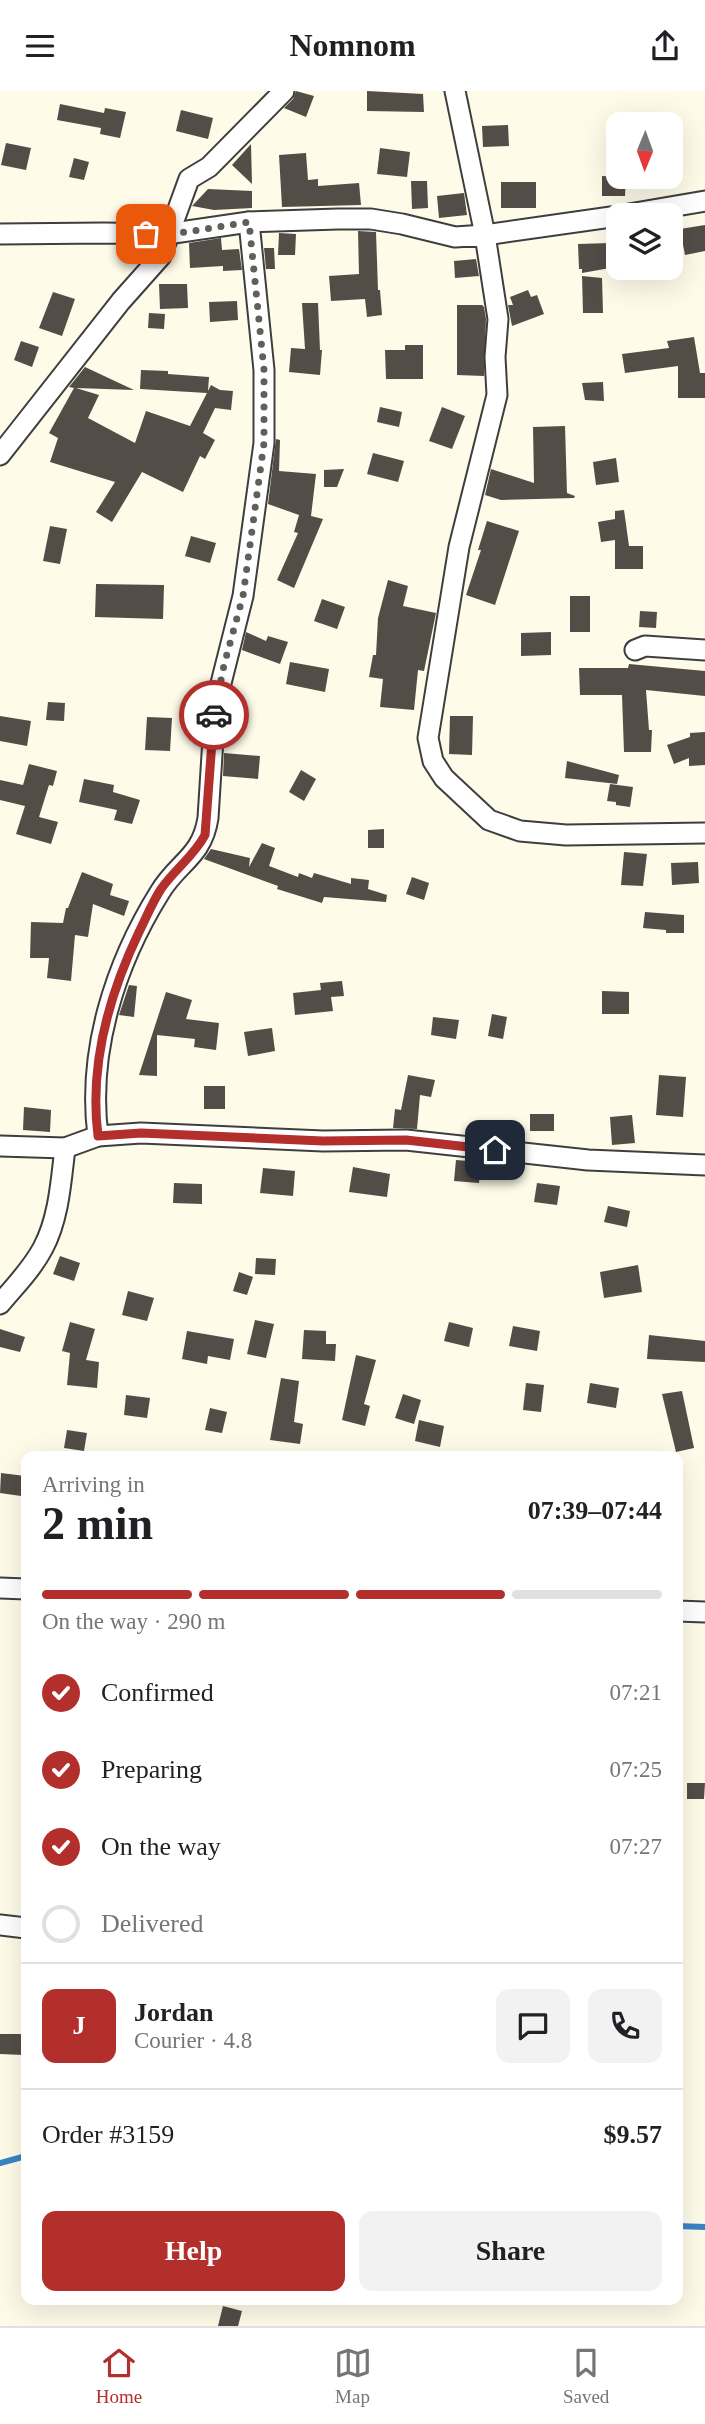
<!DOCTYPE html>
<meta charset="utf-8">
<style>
body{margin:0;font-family:Georgia,serif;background:#f2f2f2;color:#202124;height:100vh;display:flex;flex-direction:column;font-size:26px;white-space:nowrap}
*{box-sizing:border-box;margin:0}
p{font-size:23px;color:#757577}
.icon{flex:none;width:38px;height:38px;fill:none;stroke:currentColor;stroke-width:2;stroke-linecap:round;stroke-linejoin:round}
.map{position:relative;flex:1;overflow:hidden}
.side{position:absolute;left:21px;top:1360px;width:662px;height:854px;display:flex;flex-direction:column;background:#fff;border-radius:14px;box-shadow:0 7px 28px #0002}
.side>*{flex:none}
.needle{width:46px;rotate:181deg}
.tools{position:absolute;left:606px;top:21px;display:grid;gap:14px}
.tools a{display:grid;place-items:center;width:77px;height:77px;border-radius:14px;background:#fff;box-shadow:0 7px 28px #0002;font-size:35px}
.pin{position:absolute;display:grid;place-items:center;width:60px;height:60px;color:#fff;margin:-30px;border-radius:14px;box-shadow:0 4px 10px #0006}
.courier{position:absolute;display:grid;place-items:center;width:70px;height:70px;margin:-35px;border:5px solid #b22f2b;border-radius:50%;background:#fff;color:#222;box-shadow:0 2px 9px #0007}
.head em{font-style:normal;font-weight:700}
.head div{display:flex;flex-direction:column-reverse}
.head{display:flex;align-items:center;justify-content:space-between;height:119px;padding:0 21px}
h1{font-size:46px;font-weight:700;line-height:52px}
.bar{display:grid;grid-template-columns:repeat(4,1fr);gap:10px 7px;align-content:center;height:84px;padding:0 21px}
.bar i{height:9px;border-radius:5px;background:#e0e0e0}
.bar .current{background:#b22f2b}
.bar p{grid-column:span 4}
.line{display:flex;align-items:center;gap:18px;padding:0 21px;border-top:2px solid #e0e0e0}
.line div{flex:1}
.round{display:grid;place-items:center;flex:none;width:74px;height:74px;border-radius:14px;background:#f2f2f2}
ol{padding:0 21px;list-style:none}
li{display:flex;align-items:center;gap:21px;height:77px}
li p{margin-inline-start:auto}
li .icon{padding:7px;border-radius:50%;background:#b22f2b;color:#fff;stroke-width:4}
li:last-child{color:#757577}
li i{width:38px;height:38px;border:4px solid #e0e0e0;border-radius:50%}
.action{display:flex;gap:14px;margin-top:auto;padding:14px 21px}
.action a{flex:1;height:80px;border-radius:14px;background:#b22f2b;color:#fff;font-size:28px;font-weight:700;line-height:80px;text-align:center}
.action a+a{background:#f2f2f2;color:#202124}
header{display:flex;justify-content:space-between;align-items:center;height:91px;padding:0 21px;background:#fff;font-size:32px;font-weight:700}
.dock{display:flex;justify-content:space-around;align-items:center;height:98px;border-top:2px solid #e0e0e0;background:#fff;font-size:19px;color:#757577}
.dock a{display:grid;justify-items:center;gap:4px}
.dock .current{color:#b22f2b}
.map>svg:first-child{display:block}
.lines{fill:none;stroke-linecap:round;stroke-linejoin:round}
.stream{stroke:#3c84c5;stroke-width:6}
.building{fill:#534d48}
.street-casing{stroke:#3e3e3e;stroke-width:23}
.street{stroke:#fff;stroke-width:19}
.done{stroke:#605f59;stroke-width:7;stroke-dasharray:0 12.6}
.route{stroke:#b22f2b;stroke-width:9}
</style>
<header><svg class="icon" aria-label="menu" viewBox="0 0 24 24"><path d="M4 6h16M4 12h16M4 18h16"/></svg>Nomnom<svg class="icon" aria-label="share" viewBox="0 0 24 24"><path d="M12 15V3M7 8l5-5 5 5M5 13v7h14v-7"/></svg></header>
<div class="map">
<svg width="705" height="2235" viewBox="0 0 705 2235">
<rect width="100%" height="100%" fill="#fefbe9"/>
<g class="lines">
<g class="stream">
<path d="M0,2072L26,2065"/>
<path d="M677,2135L705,2136"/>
</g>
</g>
<g class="building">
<path d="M296,0L314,5L306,26L284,17L293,8Z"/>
<path d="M367,0L423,3L424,21L367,20Z"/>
<path d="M60,13L104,22L105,17L126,21L120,47L100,43L101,37L57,29Z"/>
<path d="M181,19L213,27L208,48L176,40Z"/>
<path d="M508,34L509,55L483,56L482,35Z"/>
<path d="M6,52L31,57L26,79L1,74Z"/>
<path d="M251,53L252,93L232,74Z"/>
<path d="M380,57L410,61L407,86L377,83Z"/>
<path d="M306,62L308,89L318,88V95L359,92L361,114L282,116L279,64Z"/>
<path d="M74,67L89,71L84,89L69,86Z"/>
<path d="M602,85L626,86L625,105H602Z"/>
<path d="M411,90H427L428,117L412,118Z"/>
<rect x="501" y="91" width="35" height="26"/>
<path d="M208,98L252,100V117L214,119L192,115Z"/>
<path d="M464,102L467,124L439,127L437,105Z"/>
<path d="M705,134V160L685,164L680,138Z"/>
<path d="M358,140L376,141L378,199H380L382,224L367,226L365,208L331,210L329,185L359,183Z"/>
<path d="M279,142L296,143L295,164H278Z"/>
<path d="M221,147L222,159L239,158L242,179L223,180V175L190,177L189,152Z"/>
<path d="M610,152V177L582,182V178H579L578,153Z"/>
<path d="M264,157H274L275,178H266Z"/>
<path d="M476,168L479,185L455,187L454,170Z"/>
<path d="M582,185L602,187L603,222H583Z"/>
<path d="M159,193H187L188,217L160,218Z"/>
<path d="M528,199L531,206L537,204L544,223L512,235L508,214H513L510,206Z"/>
<path d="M53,201L75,208L62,245L39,237Z"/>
<path d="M237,210L238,229L210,231L209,211Z"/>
<path d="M302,212H318L320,259H322L320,284L289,281L291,257L305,258Z"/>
<path d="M457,214H482L484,216L486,228L484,285L457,284Z"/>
<path d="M149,222L165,223L164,238L148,237Z"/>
<path d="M694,246L700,282H705V307H678V275L625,282L622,263L669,257L667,250Z"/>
<path d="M21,250L39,256L32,276L14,269Z"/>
<path d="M405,254H423V288H386L385,259H405Z"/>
<path d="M85,276L134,299L76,297L99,304L88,327L135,352L146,320L190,335L207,302L140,298L141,279L168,280V283L209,286L208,300L211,294L220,299L233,300L231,319L215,317L203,342L215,349L205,368L200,365L183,401L142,381L112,431L96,421L115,391L50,371L58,347L49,342L74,297L69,296Z"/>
<path d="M603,291L604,310L585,309L582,292Z"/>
<path d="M380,316L402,321L399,336L377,331Z"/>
<path d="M442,316L465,325L452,358L429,350Z"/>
<path d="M565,335L567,402L575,405L574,407L501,409L485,404L491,378L534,392L533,336Z"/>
<path d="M276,348L280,349L279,380L316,383L311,425L323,428L294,497L277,489L298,442L294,441L299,424L268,413Z"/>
<path d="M373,362L404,370L398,391L367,383Z"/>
<path d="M616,367L619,391L596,394L593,371Z"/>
<path d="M344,378L337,396H324V379Z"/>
<path d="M624,419L629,455H643V478H615V449L601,451L598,431L615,428V420Z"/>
<path d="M487,430L519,440L495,514L466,504L481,459H478Z"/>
<path d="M50,435L67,438L60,473L43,470Z"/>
<path d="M191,445L216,452L210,472L185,465Z"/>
<path d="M388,489L408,495L403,515L436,522L424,580L418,579L414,619L380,616L383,588L369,586L373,564H376L378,527Z"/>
<path d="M96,493L164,494L163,528L95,526Z"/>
<rect x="570" y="505" width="20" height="36"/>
<path d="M322,508L345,516L337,538L314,530Z"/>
<path d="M640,520L657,521L656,537L639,536Z"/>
<path d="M246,541L266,550L268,545L288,551L280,573L242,559Z"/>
<path d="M551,541V564L521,565V542Z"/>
<path d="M290,571L329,578L325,601L286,593Z"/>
<path d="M629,573L705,580V605L646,599L649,639H652L651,661H624L622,604H580L579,577H628Z"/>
<path d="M230,608L243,613L236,631L227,628Z"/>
<path d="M48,611L65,612L64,630L46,629Z"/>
<path d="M0,625L31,630L27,655L0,650Z"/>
<path d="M450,625H473L472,664L449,663Z"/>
<path d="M147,626L172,627L170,660L145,659Z"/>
<path d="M705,641V674L689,675V667L674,673L667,654L690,646V642Z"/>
<path d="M224,662L260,665L258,688L223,685Z"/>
<path d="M567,670L619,684L617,693L565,687Z"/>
<path d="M29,673L57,680L53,695L49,694L39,726L58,731L51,753L16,743L25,715L0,709V689L23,694Z"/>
<path d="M301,679L316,688L304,710L289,701Z"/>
<path d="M84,688L114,694L113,701L140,709L132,733L114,729L117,719L79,711Z"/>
<path d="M610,693L633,696L630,716L616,714V711L607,710Z"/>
<path d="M384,738V757H368V739Z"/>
<path d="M262,752L275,757L269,775L298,786L299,782L312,787L314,782L351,793V787L369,789L368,798L387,804L386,811L324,806L322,812L277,798L278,795L204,768L211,758L250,767L249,776Z"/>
<path d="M624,761L647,763L643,795L621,794Z"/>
<path d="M698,771L699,792L672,794L671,772Z"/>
<path d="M82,781L113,793L110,804L129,810L124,825L93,813L88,846L75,844L71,890L47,887L49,867H30L31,831L63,832L66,817H68Z"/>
<path d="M412,786L429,792L424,809L406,803Z"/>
<path d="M645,821L684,824V842H666V839L643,837Z"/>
<path d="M342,890L344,905L331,906L333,920L295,924L293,902L321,899L320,892Z"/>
<path d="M129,894L137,895L134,926L119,924Z"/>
<path d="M602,900L629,901V923H602Z"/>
<path d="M166,901L192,909L186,928L219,932L216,959L194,956L195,948L157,944V985L139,984Z"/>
<path d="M492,923L507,926L503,948L488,945Z"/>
<path d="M433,926L459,929L456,948L431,944Z"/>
<path d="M272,937L275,960L248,965L244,941Z"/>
<path d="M408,984L435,989L431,1006L420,1004L417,1038L393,1037L395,1018L401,1019Z"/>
<path d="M659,984L686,986L683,1026L656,1024Z"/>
<rect x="204" y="995" width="21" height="23"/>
<path d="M24,1016L51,1019L50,1041L23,1039Z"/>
<rect x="530" y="1023" width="24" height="17"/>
<path d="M632,1024L635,1052L612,1054L610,1026Z"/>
<path d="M456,1069L481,1071L479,1092L454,1090Z"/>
<path d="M353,1076L390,1083L387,1106L349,1101Z"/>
<path d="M263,1077L295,1080L293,1105L260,1102Z"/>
<path d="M174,1092L202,1093V1113L173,1112Z"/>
<path d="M537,1092L560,1095L557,1114L534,1111Z"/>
<path d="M608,1115L630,1120L627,1136L604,1131Z"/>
<path d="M60,1165L80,1172L74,1190L53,1183Z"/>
<path d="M256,1167L276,1168L275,1184L255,1183Z"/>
<path d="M638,1174L642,1201L604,1207L600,1181Z"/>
<path d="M239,1181L253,1186L247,1204L233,1200Z"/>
<path d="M128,1200L154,1207L147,1230L122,1224Z"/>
<path d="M255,1229L274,1233L266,1267L247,1263Z"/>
<path d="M70,1231L95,1238L86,1269L99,1271L97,1297L67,1294L70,1262L62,1260Z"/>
<path d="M449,1231L473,1237L469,1256L444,1250Z"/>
<path d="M513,1235L540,1240L537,1260L509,1255Z"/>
<path d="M0,1238L25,1246L20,1261L0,1256Z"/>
<path d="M304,1239L326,1240V1253H336L335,1270L302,1268Z"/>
<path d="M187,1240L234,1248L230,1269L208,1265L207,1273L182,1268Z"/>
<path d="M649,1244L705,1250V1271L647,1268Z"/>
<path d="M356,1264L376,1269L364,1313L370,1315L365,1335L342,1329Z"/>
<path d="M281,1287L299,1290L294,1331L303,1333L300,1353L270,1349Z"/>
<path d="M526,1292L544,1294L541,1321L523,1319Z"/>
<path d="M590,1292L619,1297L616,1317L587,1312Z"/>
<path d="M682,1300L694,1357L676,1361L662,1303Z"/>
<path d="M403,1303L421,1309L414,1333L395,1327Z"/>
<path d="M126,1304L150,1307L147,1327L124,1324Z"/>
<path d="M210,1317L227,1321L222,1342L205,1339Z"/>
<path d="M419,1329L444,1335L440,1356L415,1350Z"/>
<path d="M67,1339L87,1342L84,1360L64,1357Z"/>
<path d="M1,1382L25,1385L21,1405L0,1402Z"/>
<path d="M687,1692H705L704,1708H687Z"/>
<path d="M0,1943H25L24,1964L0,1963Z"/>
<path d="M223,2215L242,2220L238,2235H218Z"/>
</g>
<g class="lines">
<g class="street-casing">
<g id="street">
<path d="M455,0L485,144L618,125"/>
<path d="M623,124L705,110"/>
<path d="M0,143L104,142L167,143L249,131L338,128H371L402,133L455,146L485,144L498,228L495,266L497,304L459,456L428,647L433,670L444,687L489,729L520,740L566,744L705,742"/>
<path d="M0,364L121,210L161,165L189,88L209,76L284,0"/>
<path d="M635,559L645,555L705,559"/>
<path d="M98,1045C87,961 115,873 160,801C178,771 202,766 208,727L215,616L243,505L264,352V279L249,131"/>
<path d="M0,1055L65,1057L98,1045L141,1042L323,1050L406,1049L588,1069L705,1074"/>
<path d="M0,1213C15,1195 32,1178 43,1157C59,1127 61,1090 65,1057"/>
<path d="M0,1497L26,1498"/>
<path d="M677,1520L705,1521"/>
<path d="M0,1834L26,1837"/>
</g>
</g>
<use href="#street" class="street"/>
</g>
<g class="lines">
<path class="done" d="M146,143L167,144L249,131L264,279V352L243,505L224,574L214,624"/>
<path class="route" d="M214,624L205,744C194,765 175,778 161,798C152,812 146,827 139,841C108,906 89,974 98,1045L141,1042L323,1050L406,1049L495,1059"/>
</g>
</svg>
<div class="tools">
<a><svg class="needle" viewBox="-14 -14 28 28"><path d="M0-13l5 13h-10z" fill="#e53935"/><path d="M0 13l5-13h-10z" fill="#757577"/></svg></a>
<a><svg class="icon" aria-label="layers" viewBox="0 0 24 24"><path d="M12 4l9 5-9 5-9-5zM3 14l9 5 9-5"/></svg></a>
</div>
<div class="pin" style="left:146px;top:143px;background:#ea580c"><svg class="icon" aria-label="bag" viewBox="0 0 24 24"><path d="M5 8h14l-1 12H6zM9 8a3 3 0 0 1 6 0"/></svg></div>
<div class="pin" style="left:495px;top:1059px;background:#1f2937"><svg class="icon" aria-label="home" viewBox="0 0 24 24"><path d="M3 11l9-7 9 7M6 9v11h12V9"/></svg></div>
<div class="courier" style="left:214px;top:624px"><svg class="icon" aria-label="car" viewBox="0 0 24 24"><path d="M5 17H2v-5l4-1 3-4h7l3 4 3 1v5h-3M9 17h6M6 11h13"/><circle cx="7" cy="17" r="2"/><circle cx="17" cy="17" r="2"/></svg></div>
<section class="side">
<div class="head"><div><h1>2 min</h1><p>Arriving in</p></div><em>07:39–07:44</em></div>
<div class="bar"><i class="current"></i><i class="current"></i><i class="current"></i><i></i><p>On the way · 290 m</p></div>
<ol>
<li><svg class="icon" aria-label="check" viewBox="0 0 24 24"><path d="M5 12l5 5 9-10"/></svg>Confirmed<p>07:21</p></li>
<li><svg class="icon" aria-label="check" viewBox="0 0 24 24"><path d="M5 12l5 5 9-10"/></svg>Preparing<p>07:25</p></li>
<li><svg class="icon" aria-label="check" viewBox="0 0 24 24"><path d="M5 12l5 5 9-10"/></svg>On the way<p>07:27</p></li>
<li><i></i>Delivered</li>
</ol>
<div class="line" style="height:126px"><b class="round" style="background:#b22f2b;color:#fff">J</b><div><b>Jordan</b><p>Courier · 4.8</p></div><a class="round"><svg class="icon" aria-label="chat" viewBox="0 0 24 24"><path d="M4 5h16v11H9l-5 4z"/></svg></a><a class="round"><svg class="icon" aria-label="phone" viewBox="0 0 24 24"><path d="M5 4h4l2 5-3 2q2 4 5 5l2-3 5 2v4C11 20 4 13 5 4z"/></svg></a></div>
<div class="line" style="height:91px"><div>Order #3159</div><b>$9.57</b></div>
<div class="action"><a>Help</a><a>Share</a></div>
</section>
</div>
<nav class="dock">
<a class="current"><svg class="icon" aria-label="home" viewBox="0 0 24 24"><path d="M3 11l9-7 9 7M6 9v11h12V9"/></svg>Home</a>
<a><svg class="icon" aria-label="map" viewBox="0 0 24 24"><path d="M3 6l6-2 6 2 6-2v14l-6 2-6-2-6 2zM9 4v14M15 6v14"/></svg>Map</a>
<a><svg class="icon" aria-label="saved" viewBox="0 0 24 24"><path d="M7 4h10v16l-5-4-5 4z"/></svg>Saved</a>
</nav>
